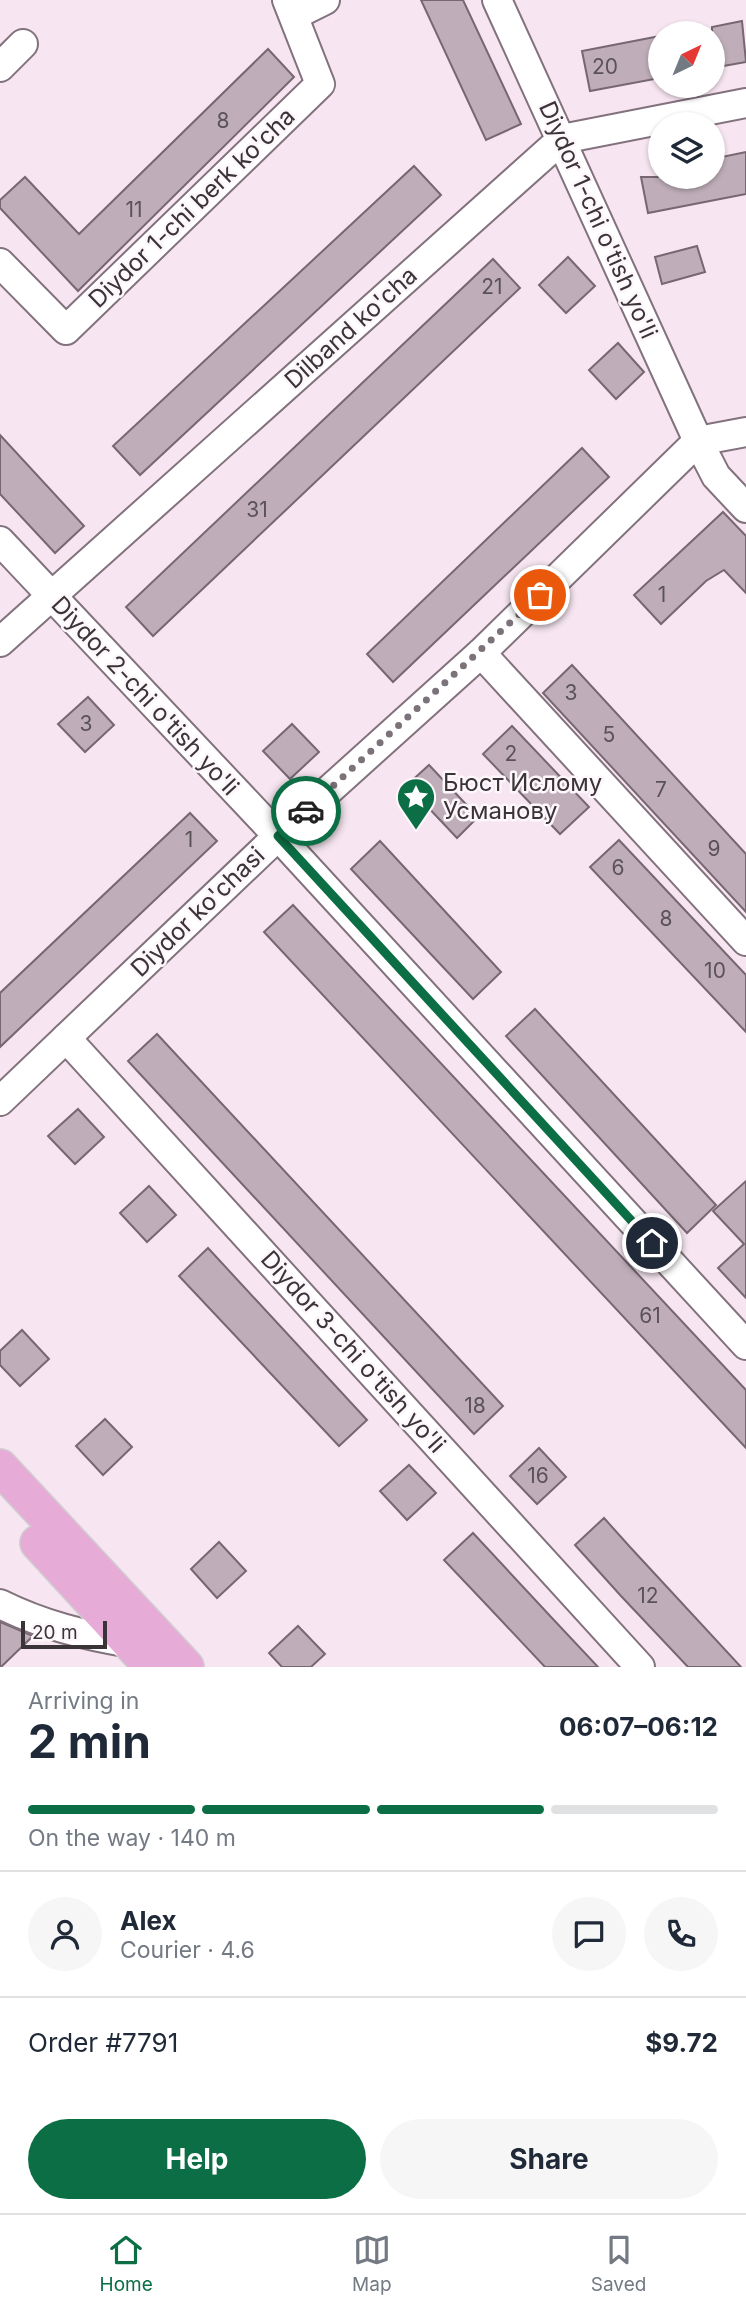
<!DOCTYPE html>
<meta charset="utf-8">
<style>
body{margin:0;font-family:Inter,sans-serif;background:#f6f6f7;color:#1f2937;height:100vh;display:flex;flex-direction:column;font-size:26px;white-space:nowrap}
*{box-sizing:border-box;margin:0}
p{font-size:23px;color:#747a83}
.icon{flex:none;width:38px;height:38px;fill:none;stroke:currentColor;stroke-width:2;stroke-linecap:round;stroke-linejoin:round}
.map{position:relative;height:1667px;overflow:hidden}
.details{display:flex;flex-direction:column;background:#fff;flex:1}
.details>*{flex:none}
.needle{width:46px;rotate:43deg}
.fabs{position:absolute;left:648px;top:21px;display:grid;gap:14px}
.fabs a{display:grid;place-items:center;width:77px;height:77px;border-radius:50%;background:#fff;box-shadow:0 2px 5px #0004;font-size:35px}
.scale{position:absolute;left:21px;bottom:18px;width:86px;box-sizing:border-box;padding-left:7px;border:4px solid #3a3438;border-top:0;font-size:19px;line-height:24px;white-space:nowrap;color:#3a3438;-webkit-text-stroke:5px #fdf6fb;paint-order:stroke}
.pin{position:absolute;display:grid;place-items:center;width:60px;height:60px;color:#fff;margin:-30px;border:4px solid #fff;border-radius:50%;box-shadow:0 2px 7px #0007}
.courier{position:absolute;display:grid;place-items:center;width:70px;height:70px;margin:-35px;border:5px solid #0c6e44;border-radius:50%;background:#fff;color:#222;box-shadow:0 2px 9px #0007}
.headline em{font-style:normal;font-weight:700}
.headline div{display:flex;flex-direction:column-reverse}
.headline{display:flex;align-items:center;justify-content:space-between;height:119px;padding:0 28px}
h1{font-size:46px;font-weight:700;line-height:52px}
.bar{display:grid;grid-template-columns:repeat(4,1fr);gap:10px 7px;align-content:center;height:84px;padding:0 28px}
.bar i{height:9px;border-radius:5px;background:#e0e1e3}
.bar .current{background:#0c6e44}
.bar p{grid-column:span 4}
.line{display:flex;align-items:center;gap:18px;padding:0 28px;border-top:2px solid #e0e1e3}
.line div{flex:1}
.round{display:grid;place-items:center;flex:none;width:74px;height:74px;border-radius:37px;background:#f6f6f7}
.primary-button{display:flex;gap:14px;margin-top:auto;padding:14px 28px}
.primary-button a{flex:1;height:80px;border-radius:42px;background:#0c6e44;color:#fff;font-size:28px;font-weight:700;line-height:80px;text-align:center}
.primary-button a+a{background:#f6f6f7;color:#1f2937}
.tab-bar{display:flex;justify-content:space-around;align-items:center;height:98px;border-top:2px solid #e0e1e3;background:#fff;font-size:19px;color:#747a83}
.tab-bar a{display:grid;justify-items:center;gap:4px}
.tab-bar .current{color:#0c6e44}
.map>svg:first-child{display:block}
.building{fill:#bfaeb9;stroke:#766771;stroke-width:2}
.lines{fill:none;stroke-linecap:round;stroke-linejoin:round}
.minor-casing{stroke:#82727d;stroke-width:32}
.major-casing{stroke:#d0cecf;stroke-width:38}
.minor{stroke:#fff;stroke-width:28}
.major{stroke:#e6acd7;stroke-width:35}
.done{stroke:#7c7279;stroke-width:7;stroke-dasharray:0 12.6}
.route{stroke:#0c6e44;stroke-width:9}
.labels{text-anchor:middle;stroke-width:5;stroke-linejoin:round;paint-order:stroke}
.number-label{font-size:21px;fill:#5b5258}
.street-label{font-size:24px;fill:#3a3438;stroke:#fdf6fb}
.poi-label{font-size:24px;fill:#3a3438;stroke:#fdf6fb;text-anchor:start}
</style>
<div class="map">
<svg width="746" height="1667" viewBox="0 0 746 1667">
<rect width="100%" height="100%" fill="#f7e6f1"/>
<g class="building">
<path d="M421,0H463L521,124L486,140Z"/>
<path d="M742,21L746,62L712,68V27Z"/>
<path d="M660,36V78L590,91L582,51Z"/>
<path d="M268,49L294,77L78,291L0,208V200L25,177L79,234Z"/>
<path d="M746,152V194L648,213L641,177H712V159Z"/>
<path d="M414,166L441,195L140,475L113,446Z"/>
<path d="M697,246L705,272L662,284L655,257Z"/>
<path d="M568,257L595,286L566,313L539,285Z"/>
<path d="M493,259L520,288L153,636L126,607Z"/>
<path d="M618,343L644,372L616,399L589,370Z"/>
<path d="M0,435L84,526L55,553L0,494Z"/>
<path d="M582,448L609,477L393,682L367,654Z"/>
<path d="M723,512L746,536V593L724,570L706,581L661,624L634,595Z"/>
<path d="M572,665L746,854V912L543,693Z"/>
<path d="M88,697L114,725L85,752L58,724Z"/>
<path d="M292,724L319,752L290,779L263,751Z"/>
<path d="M512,726L589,807L560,834L483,754Z"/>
<path d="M429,765L478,817L457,838L407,785Z"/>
<path d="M190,813L217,841L0,1047V993Z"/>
<path d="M619,840L746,975V1032L590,867Z"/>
<path d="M380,841L501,972L473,999L351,869Z"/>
<path d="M293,905L746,1390V1448L264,932Z"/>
<path d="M535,1009L716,1205L687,1233L506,1036Z"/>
<path d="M157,1034L503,1406L474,1434L128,1061Z"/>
<path d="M78,1109L104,1137L75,1164L48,1136Z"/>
<path d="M746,1181V1298L718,1268L744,1244L713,1211Z"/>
<path d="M149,1186L176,1215L147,1242L120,1213Z"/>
<path d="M208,1248L367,1420L339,1446L179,1276Z"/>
<path d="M22,1330L49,1359L20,1386L0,1365V1351Z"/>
<path d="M105,1419L132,1447L103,1475L76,1446Z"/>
<path d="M539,1448L566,1477L537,1504L510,1476Z"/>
<path d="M409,1465L436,1493L407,1520L380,1491Z"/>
<path d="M604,1518L630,1547L741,1667H688L621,1596L575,1545Z"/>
<path d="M473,1533L552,1618L598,1667H545L482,1600L444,1560Z"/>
<path d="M219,1542L246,1571L217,1598L191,1569Z"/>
<path d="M0,1622L33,1636L1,1667H0Z"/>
<path d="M298,1626L325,1654L311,1667H282L269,1653Z"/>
</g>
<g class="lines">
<g class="minor-casing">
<g id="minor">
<path d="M497,0L698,441L716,476L746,508"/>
<path d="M295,15L325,0"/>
<path d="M0,67L23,44"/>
<path d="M0,263L66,330L320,84L287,0"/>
<path d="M0,541L278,836L746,1345"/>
<path d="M0,642L562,139L746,103"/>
<path d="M481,653L746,941"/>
<path d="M66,1038L640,1667"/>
<path d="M0,1101L278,836L481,653L698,441L746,432"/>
<path d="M0,1604C42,1625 84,1635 130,1643"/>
</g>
</g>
<g class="major-casing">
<g id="major">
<path d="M0,1467L186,1667"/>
<path d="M38,1543L152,1667"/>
</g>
</g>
<use href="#minor" class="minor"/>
<use href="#major" class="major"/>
</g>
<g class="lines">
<path class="done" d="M306,811L540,595"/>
<path class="route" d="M306,811L278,836L652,1243"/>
</g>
<defs>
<g id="sight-pin" transform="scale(2.0125)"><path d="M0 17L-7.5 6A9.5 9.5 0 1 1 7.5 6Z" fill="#0c6e44" stroke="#fdf6fb"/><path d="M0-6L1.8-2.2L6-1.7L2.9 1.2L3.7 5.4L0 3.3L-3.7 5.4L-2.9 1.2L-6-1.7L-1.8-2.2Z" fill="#fff"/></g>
</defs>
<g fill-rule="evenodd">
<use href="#sight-pin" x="416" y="797"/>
</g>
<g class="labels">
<g class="number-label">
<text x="605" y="74">20</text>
<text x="223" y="128">8</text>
<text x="134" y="217">11</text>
<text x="492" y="294">21</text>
<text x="257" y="517">31</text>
<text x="662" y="602">1</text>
<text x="571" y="700">3</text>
<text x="86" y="731">3</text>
<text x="609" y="742">5</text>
<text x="511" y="761">2</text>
<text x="661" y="797">7</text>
<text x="189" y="847">1</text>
<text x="714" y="856">9</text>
<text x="618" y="875">6</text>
<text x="666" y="926">8</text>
<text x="715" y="978">10</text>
<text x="650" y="1323">61</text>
<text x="475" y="1413">18</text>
<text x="538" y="1483">16</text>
<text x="648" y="1603">12</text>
</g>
<g class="street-label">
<text transform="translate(192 208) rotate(-44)" y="8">Diydor 1-chi berk ko'cha</text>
<text transform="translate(598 220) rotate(66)" y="8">Diydor 1-chi o'tish yo'li</text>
<text transform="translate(351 328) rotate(-42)" y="8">Dilband ko'cha</text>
<text transform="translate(145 696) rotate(47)" y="8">Diydor 2-chi o'tish yo'li</text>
<text transform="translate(198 912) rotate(-44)" y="8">Diydor ko'chasi</text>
<text transform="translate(353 1352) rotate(48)" y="8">Diydor 3-chi o'tish yo'li</text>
</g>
<g class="poi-label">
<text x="443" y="791">Бюст Ислому<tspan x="443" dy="28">Усманову</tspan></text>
</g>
</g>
</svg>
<div class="fabs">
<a><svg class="needle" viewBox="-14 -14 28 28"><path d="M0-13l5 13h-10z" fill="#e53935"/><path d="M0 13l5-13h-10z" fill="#747a83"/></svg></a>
<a><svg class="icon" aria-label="layers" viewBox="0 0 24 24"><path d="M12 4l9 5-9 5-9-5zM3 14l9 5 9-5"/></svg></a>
</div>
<div class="scale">20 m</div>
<div class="pin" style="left:540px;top:595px;background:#ea580c"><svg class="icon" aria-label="bag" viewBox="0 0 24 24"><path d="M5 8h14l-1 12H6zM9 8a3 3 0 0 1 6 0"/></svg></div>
<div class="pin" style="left:652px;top:1243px;background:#1f2937"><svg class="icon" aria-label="home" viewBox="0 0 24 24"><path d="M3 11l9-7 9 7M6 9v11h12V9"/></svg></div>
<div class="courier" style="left:306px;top:811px"><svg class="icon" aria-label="car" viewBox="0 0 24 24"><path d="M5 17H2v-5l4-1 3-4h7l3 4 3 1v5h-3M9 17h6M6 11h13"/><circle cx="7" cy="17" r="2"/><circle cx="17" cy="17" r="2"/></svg></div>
</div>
<section class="details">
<div class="headline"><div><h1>2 min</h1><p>Arriving in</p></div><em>06:07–06:12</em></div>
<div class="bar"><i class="current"></i><i class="current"></i><i class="current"></i><i></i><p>On the way · 140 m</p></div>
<div class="line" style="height:126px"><a class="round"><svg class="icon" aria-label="person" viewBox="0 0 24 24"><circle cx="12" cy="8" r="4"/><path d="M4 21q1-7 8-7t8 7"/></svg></a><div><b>Alex</b><p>Courier · 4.6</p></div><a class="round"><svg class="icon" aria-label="chat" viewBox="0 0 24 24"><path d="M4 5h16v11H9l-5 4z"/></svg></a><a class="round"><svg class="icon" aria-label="phone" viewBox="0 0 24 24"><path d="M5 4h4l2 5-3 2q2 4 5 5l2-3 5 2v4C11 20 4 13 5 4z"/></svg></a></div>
<div class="line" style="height:91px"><div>Order #7791</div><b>$9.72</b></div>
<div class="primary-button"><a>Help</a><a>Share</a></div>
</section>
<nav class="tab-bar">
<a class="current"><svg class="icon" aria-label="home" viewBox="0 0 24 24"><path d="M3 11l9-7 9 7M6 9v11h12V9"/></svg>Home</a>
<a><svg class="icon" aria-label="map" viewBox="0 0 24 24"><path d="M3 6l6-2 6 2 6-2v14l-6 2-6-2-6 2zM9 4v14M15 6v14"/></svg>Map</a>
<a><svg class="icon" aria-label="saved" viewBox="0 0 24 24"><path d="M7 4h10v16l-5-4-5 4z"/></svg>Saved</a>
</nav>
